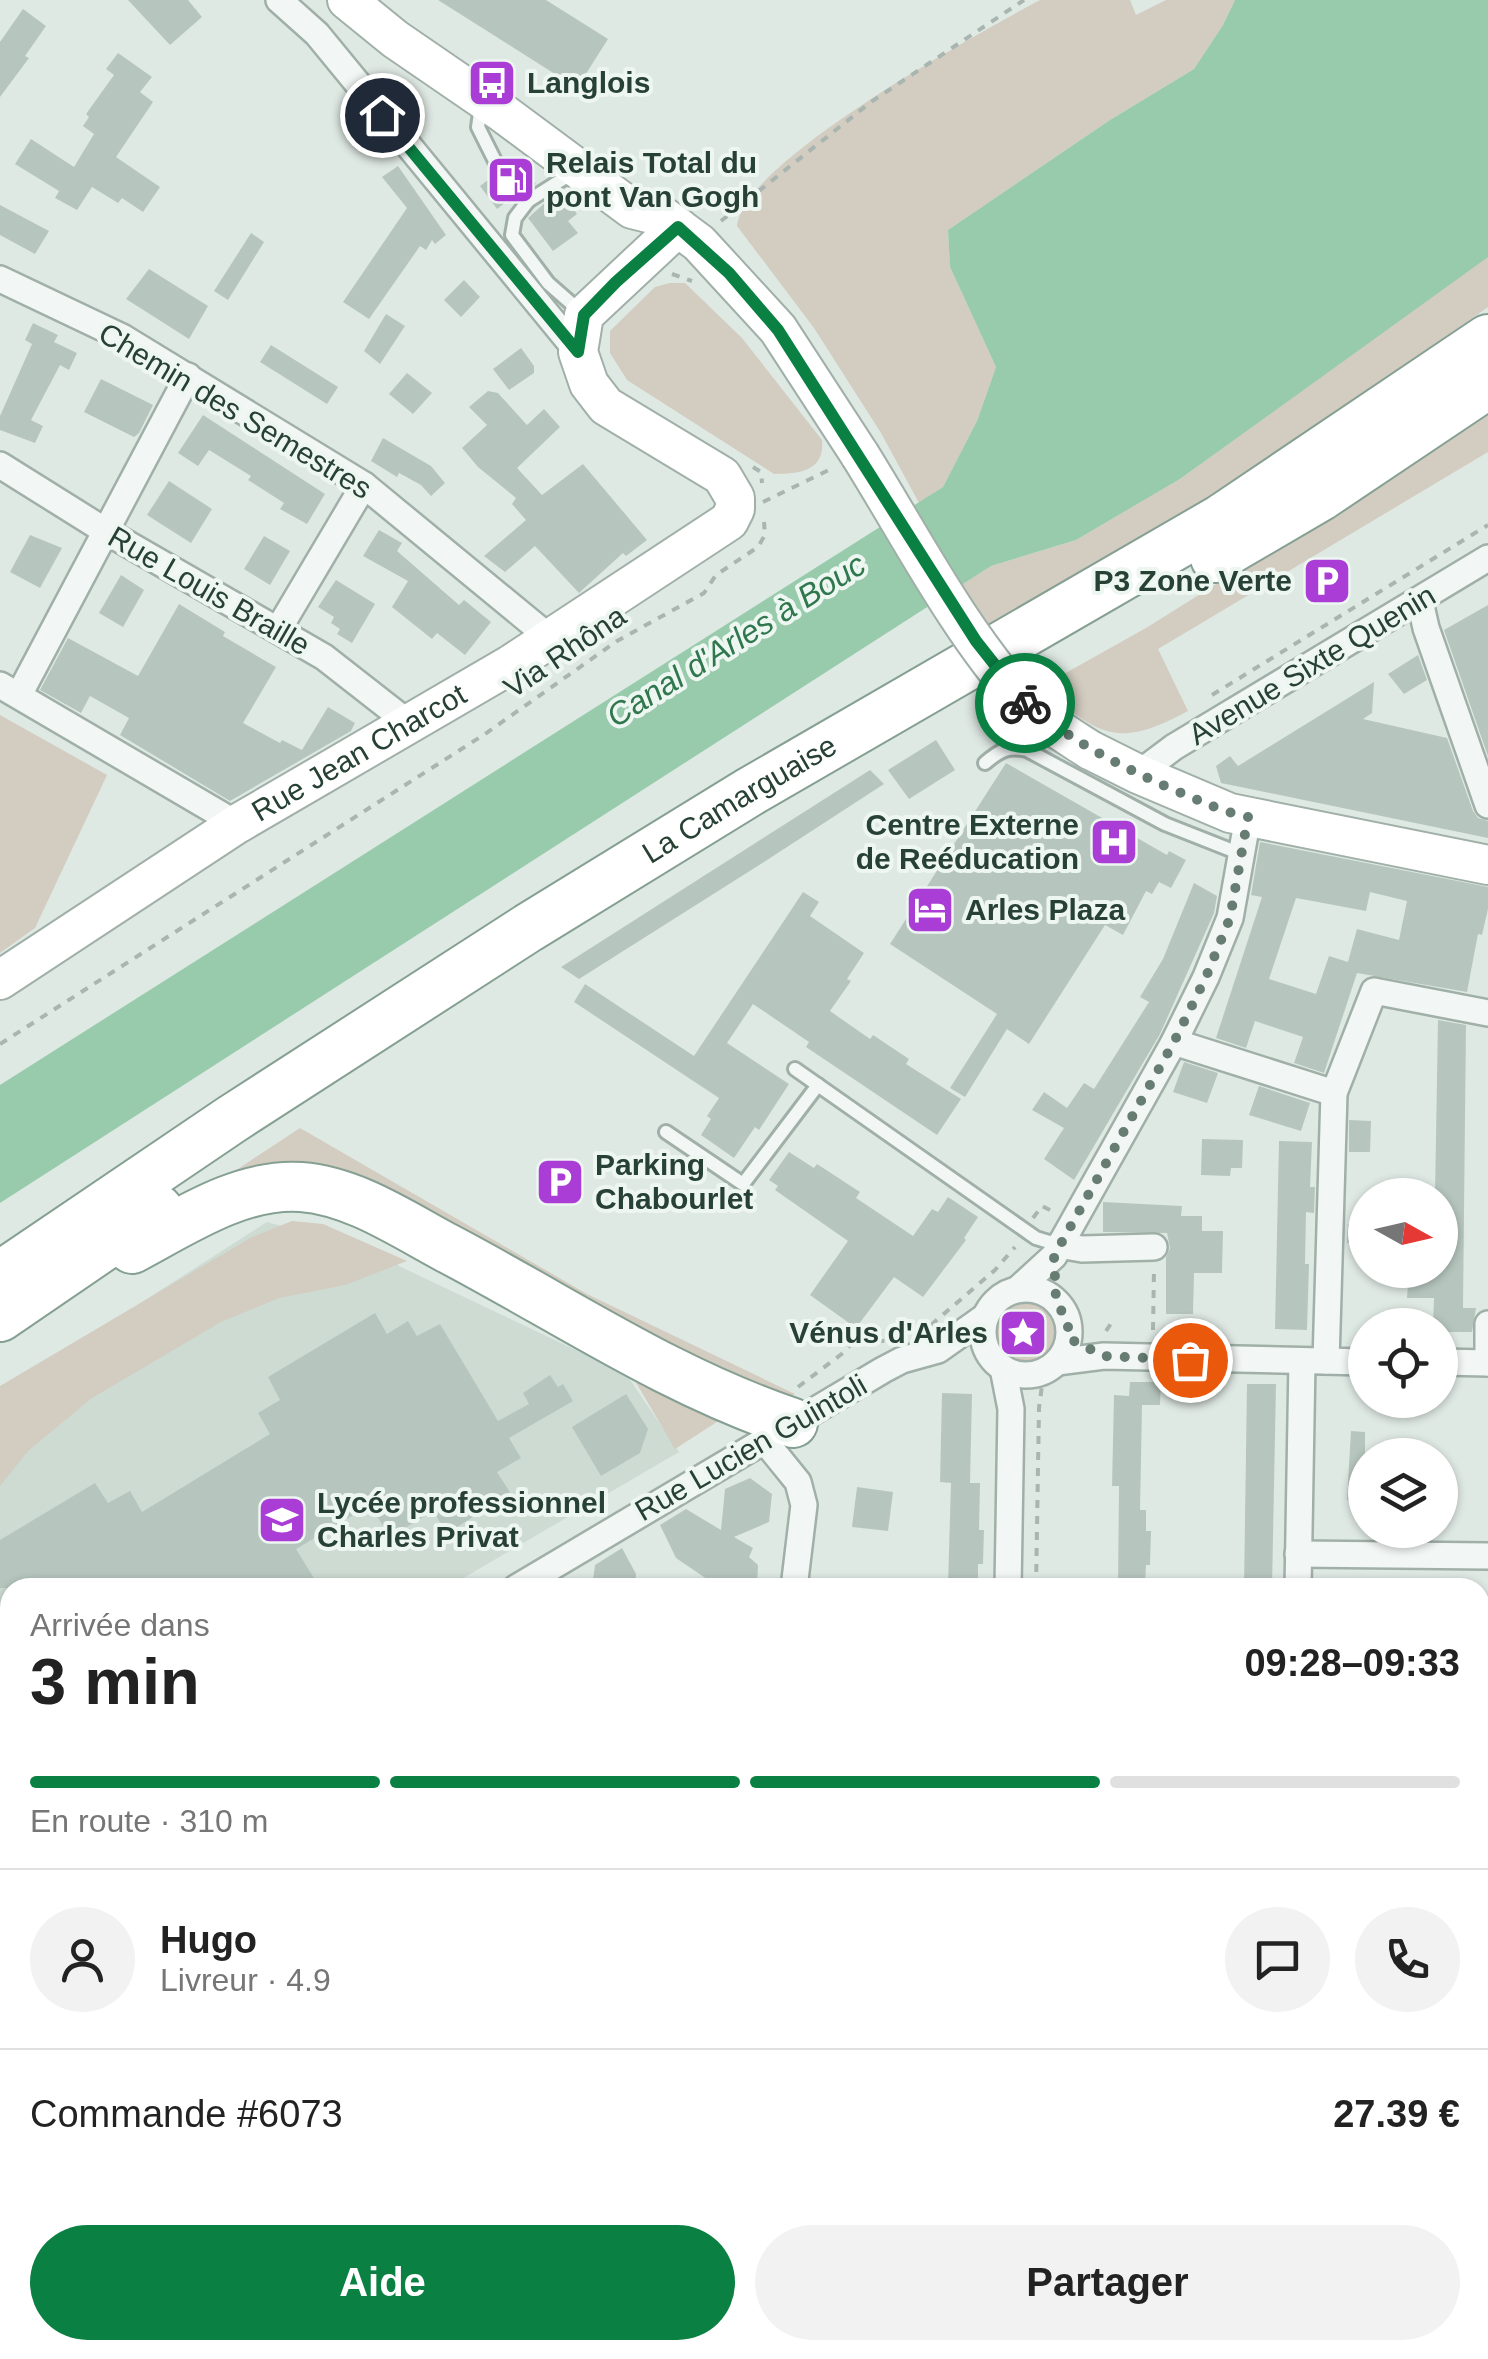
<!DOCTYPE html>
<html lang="fr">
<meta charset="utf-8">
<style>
body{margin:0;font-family:Arial,sans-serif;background:#f2f2f2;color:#222;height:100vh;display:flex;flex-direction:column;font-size:38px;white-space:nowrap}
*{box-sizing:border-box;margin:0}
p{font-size:32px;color:#767676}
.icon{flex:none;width:55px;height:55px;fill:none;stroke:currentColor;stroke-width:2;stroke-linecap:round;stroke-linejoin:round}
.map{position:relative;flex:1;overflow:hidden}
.drawer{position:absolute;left:0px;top:1578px;width:1490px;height:782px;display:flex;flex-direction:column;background:#fff;border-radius:30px 30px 0 0;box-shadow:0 2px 8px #0004}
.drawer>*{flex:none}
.needle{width:65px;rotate:98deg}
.tools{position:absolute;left:1348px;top:1178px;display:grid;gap:20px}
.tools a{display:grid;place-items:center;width:110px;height:110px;border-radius:50%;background:#fff;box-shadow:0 2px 8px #0004;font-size:50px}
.pin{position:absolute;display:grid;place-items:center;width:85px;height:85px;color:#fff;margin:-42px;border:5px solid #fff;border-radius:50%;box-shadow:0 2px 10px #0007}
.courier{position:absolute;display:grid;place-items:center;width:100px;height:100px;margin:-50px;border:8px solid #0b8043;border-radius:50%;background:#fff;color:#222;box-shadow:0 2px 12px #0007}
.headline em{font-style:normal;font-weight:600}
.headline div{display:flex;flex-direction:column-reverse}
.headline{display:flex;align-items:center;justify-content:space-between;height:170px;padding:0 30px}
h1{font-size:65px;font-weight:600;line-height:75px}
.bar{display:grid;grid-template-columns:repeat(4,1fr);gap:15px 10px;align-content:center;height:120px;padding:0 30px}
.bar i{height:12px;border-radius:8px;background:#e0e0e0}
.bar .selected{background:#0b8043}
.bar p{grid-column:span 4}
.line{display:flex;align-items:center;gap:25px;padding:0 30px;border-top:2px solid #e0e0e0}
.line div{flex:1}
.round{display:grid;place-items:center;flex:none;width:105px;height:105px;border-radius:52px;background:#f2f2f2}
.action{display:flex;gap:20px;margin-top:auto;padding:20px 30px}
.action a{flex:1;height:115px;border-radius:60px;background:#0b8043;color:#fff;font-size:40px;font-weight:600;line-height:115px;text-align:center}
.action a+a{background:#f2f2f2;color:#222}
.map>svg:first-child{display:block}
.built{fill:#cddbd3}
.green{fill:#d3ccc0}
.water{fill:#98cbab}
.building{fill:#b6c6be;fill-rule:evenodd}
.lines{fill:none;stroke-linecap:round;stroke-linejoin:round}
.lane-casing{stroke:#a0b0a8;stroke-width:18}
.street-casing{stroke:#a0b0a8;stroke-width:30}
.secondary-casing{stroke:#a0b0a8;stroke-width:42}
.highway-casing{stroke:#85a092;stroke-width:52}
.path{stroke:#a9b5b0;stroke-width:4;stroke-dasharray:8 8;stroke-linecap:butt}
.lane{stroke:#f2f7f5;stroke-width:12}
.street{stroke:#f2f7f5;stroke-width:25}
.secondary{stroke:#fff;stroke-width:38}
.highway{stroke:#fff;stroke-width:48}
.secondary-bridge-casing{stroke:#a0b0a8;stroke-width:42;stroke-linecap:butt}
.secondary-bridge{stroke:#fff;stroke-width:38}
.done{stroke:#677c72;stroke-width:10;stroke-dasharray:0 18}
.route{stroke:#0b8043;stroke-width:12}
.labels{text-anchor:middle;stroke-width:8;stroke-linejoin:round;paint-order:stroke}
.poi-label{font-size:30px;font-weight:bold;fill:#274134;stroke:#eef6f2;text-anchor:start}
.street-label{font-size:30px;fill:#274134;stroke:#eef6f2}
.water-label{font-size:32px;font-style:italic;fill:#2f774d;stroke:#eef6f2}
</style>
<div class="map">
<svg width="1488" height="2359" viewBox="0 0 1488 2359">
<rect width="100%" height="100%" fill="#dfe9e4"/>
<g class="built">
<path d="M267,1222L357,1246L626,1374L679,1452L448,1587L10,1588V1740L0,1723V1393Z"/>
<path d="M1011,2350H1303L1302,2359H1011Z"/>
</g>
<g class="green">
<path d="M1040,0H1130L1136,15L1166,0H1235L1223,25L1194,69L1110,120L948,230L950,267L996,367L977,421L943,487L919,503L881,433L814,328L737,226C743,161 981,32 1040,0Z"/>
<path d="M1488,256V307L1320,426L987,639L955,589L991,566L1076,540L1180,479Z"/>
<path d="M670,283H685L742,338L822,440C825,471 800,474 774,474L627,380L610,353V331L655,287Z"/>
<path d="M1488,414V452L1158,649L1188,711C1169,721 1142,735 1119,733C1093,732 1059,705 1046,684L1146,628Z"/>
<path d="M0,715L107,775L35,928L0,953Z"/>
<path d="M300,1128L587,1294L795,1394L779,1403L424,1223L212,1186Z"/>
<path d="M292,1221L323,1224L407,1261L345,1285L279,1298L221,1322L92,1398L28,1451L0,1486V1386L252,1237Z"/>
<circle cx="1026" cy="1332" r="34"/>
<path d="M631,1374L723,1418L675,1449Z"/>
</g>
<path class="water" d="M1235,0H1488V257L1180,479L1076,540L991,566L0,1203V1085L943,487L977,421L996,367L950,267L948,230L1110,120L1194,69L1223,25Z"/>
<g class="building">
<path d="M128,0H188L202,17L170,45Z"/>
<path d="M438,0H546L608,39L577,88Z"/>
<path d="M23,9L46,26L25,56L29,58L0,97V42Z"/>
<path d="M118,53L152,77L140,92L153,102L116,157L160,187L143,212L122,198L118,203L92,187L77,210L55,198L59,191L15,164L31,139L74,167L94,134L83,126L89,117L86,114L114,75L106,69Z"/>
<path d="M516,159L536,184L529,189L520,183L514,184L508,191L510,199L497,209L480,186L492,177L498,181L505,179L510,173L508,165Z"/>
<path d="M398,166L446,235L435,244L432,240L426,250L420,246L369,319L343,302L407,208L382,177Z"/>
<path d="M564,196L577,214L568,221L578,233L553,251L528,218L548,200L552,205Z"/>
<path d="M0,205L49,231L35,254L0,235Z"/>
<path d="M251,233L264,242L228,300L214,291Z"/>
<path d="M149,269L208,306L189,339L126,299Z"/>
<path d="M464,280L480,297L461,317L444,300Z"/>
<path d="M386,314L405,326L380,364L364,351Z"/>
<path d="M33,323L58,335L54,342L77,353L69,370L60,365L31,420L43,426L35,443L0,430V416L32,344L25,340Z"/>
<path d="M271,345L338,387L327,404L260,362Z"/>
<path d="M521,348L534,366V373L509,390L493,369Z"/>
<path d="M407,373L432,393L413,414L389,394Z"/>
<path d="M101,379L153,405L139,433L134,437L84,412Z"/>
<path d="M488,391L498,393L527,425L544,409L560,427L517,468L542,495L583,464L647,540L626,556L623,553L579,593L535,546L505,572L484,556L526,520L512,504L516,498L478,467L462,448L487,425L469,407Z"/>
<path d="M203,415L325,494L307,524L280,509L284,503L248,480L251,476L209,450L198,466L178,453Z"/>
<path d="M383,438L431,466L445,483L431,496L421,485L399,473L397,477L371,461Z"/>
<path d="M169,481L212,509L191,543L147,515Z"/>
<path d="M379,530L402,543L397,551L459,605L464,600L491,622L465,655L437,633L432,639L392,607L408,581L363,556Z"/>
<path d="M30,535L62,548L40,588L10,572Z"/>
<path d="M264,536L290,551L270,585L244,569Z"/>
<path d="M121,575L144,590L123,627L99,613Z"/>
<path d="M336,580L375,604L352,643L337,634L340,629L331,623L334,617L318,607Z"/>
<path d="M179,604L225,632L223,636L276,667L243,723L280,743L282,740L302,750L328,707L355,723L351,731L230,801L120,735L129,718L90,696L81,713L40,690L68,638L138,676Z"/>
<path d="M1488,605V756L1444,630Z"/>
<path d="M1418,655L1427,680L1404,694L1388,674Z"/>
<path d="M1374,682L1372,713L1363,719L1447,738L1473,811L1478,818L1488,821V838L1221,783L1216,766L1230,756L1238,766Z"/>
<path d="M936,740L955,770L909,799L888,770Z"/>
<path d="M1006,763L1167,855L1169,851L1186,860L1171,888L1159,882L1152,894L1146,891L1123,935L1105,925L1029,1044L1007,1029L965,1097L950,1088L997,1014L890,944Z"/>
<path d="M870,770L884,784L764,862L579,979L561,967Z"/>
<path d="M1260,842L1488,887V909L1482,935L1478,934L1467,992L1357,973L1324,1073L1294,1063L1303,1037L1255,1021L1246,1048L1216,1038L1262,897L1251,895ZM1370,892L1407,901L1399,940L1357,929L1348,962L1329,956L1316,994L1269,979L1296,898L1366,911Z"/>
<path d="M1194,883L1217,896L1214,913L1160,1034L1074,1180L1044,1159L1064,1128L1032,1110L1044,1092L1067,1108L1084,1083L1094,1089L1149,1002L1140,997L1163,959Z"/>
<path d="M803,892L819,902L810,916L864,953L847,979L851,981L830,1011L870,1039L873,1035L909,1059L906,1064L961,1099L937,1135L806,1047L809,1042L753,1004L727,1043L789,1084L759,1130L755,1127L734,1158L701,1135L711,1119L707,1116L719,1098L574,1002L585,984L694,1056Z"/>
<path d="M1438,1020L1466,1025L1463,1308H1476L1472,1332H1440V1325H1433L1434,1298H1407L1409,1272L1440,1270V1195H1435Z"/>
<path d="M1184,1062L1218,1073L1207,1103L1173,1092Z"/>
<path d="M1259,1086L1310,1103L1301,1131L1249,1115Z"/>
<path d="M1349,1120L1371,1121L1370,1152H1349Z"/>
<path d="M1202,1139L1243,1140L1242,1168H1231L1230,1176L1201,1175Z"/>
<path d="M1279,1141L1312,1142L1310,1187H1315L1314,1213L1306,1212L1305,1264H1309L1307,1330L1275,1329Z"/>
<path d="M789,1152L814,1168L817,1164L860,1192L856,1198L913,1236L932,1209L938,1212L948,1197L978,1217L964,1238L966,1240L923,1297L894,1277L856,1328L810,1295L848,1241L775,1190L778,1186L769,1180Z"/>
<path d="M1103,1202L1182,1206L1181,1216H1202V1231H1223L1222,1273H1194L1193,1314H1166V1257L1170,1248L1167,1233L1103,1232Z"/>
<path d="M1348,1224L1365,1225V1243H1347Z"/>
<path d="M375,1313L387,1334L408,1321L417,1336L440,1324L498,1421L529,1404L523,1393L550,1375L558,1387L563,1384L573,1401L509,1438L521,1458L497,1472L511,1494L447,1533L433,1511L390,1537L370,1505L296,1549L320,1588H0V1540L95,1483L108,1503L130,1491L142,1512L270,1434L258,1413L280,1400L268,1377Z"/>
<path d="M1130,1382H1161L1160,1405H1142L1140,1510H1146V1531H1151L1150,1565H1146L1145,1587H1118L1119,1486H1112L1114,1395L1129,1396Z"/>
<path d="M1247,1384H1276L1272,1588H1244Z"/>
<path d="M942,1393L972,1394L970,1483H980L979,1530H984L983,1564H978V1585H948L951,1483L940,1482Z"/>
<path d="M626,1394L648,1429L640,1453L601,1476L572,1427Z"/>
<path d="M1351,1431L1365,1432V1501L1347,1500Z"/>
<path d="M750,1478L772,1494L769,1522L734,1537L753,1548L749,1557L758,1565L757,1588H720L676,1558L660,1525L686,1509L721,1530L725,1489Z"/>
<path d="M857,1487L893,1492L888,1531L852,1527Z"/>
<path d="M622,1548L636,1574L635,1588H592L595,1565Z"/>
</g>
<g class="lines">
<g class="lane-casing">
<g id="lane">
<path d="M481,106L478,127L500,171"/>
<path d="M518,193L528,201L566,177L575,176"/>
<path d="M528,201L515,218L512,235L548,283L581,312"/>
<path d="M985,763C1000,750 1008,746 1027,750L1165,824L1241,854"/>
<path d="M795,1069L1036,1238L1059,1245"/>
<path d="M666,1132L743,1184L818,1085"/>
</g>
</g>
<g class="street-casing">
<g id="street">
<path d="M279,0L317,34L578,352"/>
<path d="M0,279L122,337L364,485L550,638"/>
<path d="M0,465L107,532L324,657L411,725"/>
<path d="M1420,601L1426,628L1488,805"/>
<path d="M278,630L364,485"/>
<path d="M0,685L237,824"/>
<path d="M19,695L188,376"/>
<path d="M1138,774L1174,747L1488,558"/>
<path d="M1174,1042L1334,1093"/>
<path d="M1059,1245L1082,1249L1154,1247"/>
<path d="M1018,1289L1054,1256L1174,1042L1206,977L1230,918L1248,817"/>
<circle cx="1026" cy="1332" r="43"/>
<path d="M1326,1361L1334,1093L1374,991L1488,1013"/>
<path d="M1057,1362L1104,1356L1365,1362"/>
<path d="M1440,1362L1488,1363"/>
<path d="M1488,1363V1324"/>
<path d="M1003,1368L1011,1409L1008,1588"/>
<path d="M764,1440L798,1482L804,1505L794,1588"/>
<path d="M1298,1554L1488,1556"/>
<path d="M516,1588L883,1370L902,1360L938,1350L986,1316"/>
<path d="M1298,1588L1302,1361"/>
<path d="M0,1905L10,1919"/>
<path d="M0,1981L10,2020"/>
<path d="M1480,2077H1488"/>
<path d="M1480,2340L1488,2341"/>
<path d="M95,2350L98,2359"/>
<path d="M412,2350L418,2359"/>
<path d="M631,2350V2359"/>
<path d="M250,2359L253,2350"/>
<path d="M1000,2359V2350"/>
<path d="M1319,2359L1320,2350"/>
</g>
</g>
<g class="secondary-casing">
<g id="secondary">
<path d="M347,0L395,39L500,111L632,209L664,217L699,243L778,329L860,455"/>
<path d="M1090,750L1138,774L1230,813L1488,865"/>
<path id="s1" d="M0,980L237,824L510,665L729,521L735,509V498L722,476L606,406L589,384L578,352L584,315L678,227"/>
</g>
</g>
<g class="highway-casing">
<g id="highway">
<path d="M1215,558L1321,496L1488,384"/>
<path d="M132,1249C183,1222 240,1183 301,1187C354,1191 402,1224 447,1248C565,1310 666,1380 793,1423"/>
<path id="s2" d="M0,1276L232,1119L528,928L751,791L1221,519L1488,339"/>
<path d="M0,1317L158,1209"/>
</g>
</g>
<g class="path">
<path d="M721,221L871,102L1024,0"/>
<path d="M672,274L692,281"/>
<path d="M753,467L761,472L762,483"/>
<path d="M763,502L831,469"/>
<path d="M1212,695L1488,525"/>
<path d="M0,1044L485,734L617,641L704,593L716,575L758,547L765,535L764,522"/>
<path d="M1033,1218L1042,1206L1052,1211"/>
<path d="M931,1325L995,1270L1015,1247"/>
<path d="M1153,1330L1154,1270"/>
<path d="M1106,1331L1114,1319"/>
<path d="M798,1387L843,1353L856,1339L885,1341"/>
<path d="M316,1581L348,1588"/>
<path d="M1036,1588L1039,1408L1043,1378"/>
<path d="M0,1849L10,1866"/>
<path d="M344,2350L350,2359"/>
</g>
<use href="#lane" class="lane"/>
<use href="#street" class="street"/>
<use href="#secondary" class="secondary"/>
<use href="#highway" class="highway"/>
<g class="secondary-bridge-casing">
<path id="secondary-bridge" d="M860,455C910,535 958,629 1022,700C1041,720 1067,735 1090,750"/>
</g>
<use href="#secondary-bridge" class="secondary-bridge"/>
</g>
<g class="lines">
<path class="done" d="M1025,703C1071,741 1120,766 1174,790C1199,800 1222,812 1248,817L1230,918L1206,977L1174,1042L1054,1256L1056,1300L1068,1324V1338L1104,1356L1190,1360"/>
<path class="route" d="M382,115L578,352L584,315L616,282L678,227L729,273L778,330L976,641L1025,703"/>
</g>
<defs>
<g id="bus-square" transform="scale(2.5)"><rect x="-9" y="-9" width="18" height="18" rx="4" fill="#a93dd5" stroke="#eef6f2"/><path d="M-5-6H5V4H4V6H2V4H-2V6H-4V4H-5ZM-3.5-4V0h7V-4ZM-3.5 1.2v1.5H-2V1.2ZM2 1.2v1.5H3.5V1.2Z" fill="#fff"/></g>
<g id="fuel-square" transform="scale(2.5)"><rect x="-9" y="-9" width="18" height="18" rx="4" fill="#a93dd5" stroke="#eef6f2"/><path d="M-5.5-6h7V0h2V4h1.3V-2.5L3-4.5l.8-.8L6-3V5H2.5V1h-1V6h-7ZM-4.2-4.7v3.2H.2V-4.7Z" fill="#fff"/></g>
<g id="parking-square" transform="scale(2.5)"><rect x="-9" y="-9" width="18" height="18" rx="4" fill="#a93dd5" stroke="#eef6f2"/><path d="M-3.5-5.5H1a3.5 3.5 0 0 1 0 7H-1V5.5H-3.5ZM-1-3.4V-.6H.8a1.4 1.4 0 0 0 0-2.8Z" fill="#fff"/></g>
<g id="hospital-square" transform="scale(2.5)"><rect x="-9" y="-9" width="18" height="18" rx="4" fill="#a93dd5" stroke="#eef6f2"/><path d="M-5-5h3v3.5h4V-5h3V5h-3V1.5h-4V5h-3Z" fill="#fff"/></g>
<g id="hotel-square" transform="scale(2.5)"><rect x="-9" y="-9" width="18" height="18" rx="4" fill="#a93dd5" stroke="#eef6f2"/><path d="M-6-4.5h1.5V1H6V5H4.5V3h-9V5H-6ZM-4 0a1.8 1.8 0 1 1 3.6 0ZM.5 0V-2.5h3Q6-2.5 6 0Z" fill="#fff"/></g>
<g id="sight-square" transform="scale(2.5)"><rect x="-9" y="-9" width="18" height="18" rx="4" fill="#a93dd5" stroke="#eef6f2"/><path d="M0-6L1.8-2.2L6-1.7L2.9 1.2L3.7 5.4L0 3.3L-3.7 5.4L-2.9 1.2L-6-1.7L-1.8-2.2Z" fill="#fff"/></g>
<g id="school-square" transform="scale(2.5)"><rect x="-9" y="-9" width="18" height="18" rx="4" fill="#a93dd5" stroke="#eef6f2"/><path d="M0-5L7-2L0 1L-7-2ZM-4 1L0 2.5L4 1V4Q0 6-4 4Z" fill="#fff"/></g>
</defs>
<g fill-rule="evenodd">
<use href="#bus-square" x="492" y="83"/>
<use href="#fuel-square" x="511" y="180"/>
<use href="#parking-square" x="1327" y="581"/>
<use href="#hospital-square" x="1114" y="842"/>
<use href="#hotel-square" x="930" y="910"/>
<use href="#parking-square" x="560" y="1182"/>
<use href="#sight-square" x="1023" y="1333"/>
<use href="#school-square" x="282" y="1520"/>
</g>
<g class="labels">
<g class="poi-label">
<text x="527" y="93">Langlois</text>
<text x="546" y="173">Relais Total du<tspan x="546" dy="34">pont Van Gogh</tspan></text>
<text x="1292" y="591" text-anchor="end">P3 Zone Verte</text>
<text x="1079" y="835" text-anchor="end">Centre Externe<tspan x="1079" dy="34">de Reéducation</tspan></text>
<text x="965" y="920">Arles Plaza</text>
<text x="595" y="1175">Parking<tspan x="595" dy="34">Chabourlet</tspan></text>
<text x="988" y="1343" text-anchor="end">Vénus d'Arles</text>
<text x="317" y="1513">Lycée professionnel<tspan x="317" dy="34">Charles Privat</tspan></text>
</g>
<g class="street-label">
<text transform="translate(235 411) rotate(31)" y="10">Chemin des Semestres</text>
<text transform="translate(209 591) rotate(30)" y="10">Rue Louis Braille</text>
<text transform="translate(565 652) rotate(-34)" y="10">Via Rhôna</text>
<text transform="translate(1312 665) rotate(-31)" y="10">Avenue Sixte Quenin</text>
<text dy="10" stroke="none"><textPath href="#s1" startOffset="425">Rue Jean Charcot</textPath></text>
<text dy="10" stroke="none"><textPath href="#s2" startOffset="880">La Camarguaise</textPath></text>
<text transform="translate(751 1448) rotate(-30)" y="10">Rue Lucien Guintoli</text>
</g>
<g class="water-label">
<text transform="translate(736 640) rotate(-32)" y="11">Canal d'Arles à Bouc</text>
</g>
</g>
</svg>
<div class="tools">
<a><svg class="needle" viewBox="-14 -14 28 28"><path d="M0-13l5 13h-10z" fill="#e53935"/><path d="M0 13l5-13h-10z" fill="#767676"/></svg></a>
<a><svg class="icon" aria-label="locate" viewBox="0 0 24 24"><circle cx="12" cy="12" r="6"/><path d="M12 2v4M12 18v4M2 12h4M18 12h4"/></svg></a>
<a><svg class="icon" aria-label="layers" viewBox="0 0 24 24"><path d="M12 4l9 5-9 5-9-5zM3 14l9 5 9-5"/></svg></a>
</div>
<div class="pin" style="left:1190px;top:1360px;background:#ea580c"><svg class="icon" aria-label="bag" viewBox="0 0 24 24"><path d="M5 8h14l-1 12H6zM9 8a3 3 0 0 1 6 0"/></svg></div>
<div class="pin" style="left:382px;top:115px;background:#1f2937"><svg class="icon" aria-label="home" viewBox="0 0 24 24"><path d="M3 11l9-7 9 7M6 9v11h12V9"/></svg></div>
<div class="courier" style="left:1025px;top:703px"><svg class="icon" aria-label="bike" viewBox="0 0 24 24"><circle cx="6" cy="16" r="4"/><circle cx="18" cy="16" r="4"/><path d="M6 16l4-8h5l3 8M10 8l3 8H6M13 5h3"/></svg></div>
<section class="drawer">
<div class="headline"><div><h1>3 min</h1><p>Arrivée dans</p></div><em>09:28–09:33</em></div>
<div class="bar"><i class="selected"></i><i class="selected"></i><i class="selected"></i><i></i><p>En route · 310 m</p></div>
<div class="line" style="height:180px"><a class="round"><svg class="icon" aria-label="person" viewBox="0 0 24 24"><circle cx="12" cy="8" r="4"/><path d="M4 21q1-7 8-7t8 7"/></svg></a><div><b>Hugo</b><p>Livreur · 4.9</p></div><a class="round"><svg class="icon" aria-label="chat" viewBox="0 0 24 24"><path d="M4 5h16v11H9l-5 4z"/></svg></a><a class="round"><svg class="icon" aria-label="phone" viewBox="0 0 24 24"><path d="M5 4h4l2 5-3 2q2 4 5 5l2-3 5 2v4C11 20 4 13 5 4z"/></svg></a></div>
<div class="line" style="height:130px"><div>Commande #6073</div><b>27.39 €</b></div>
<div class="action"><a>Aide</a><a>Partager</a></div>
</section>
</div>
